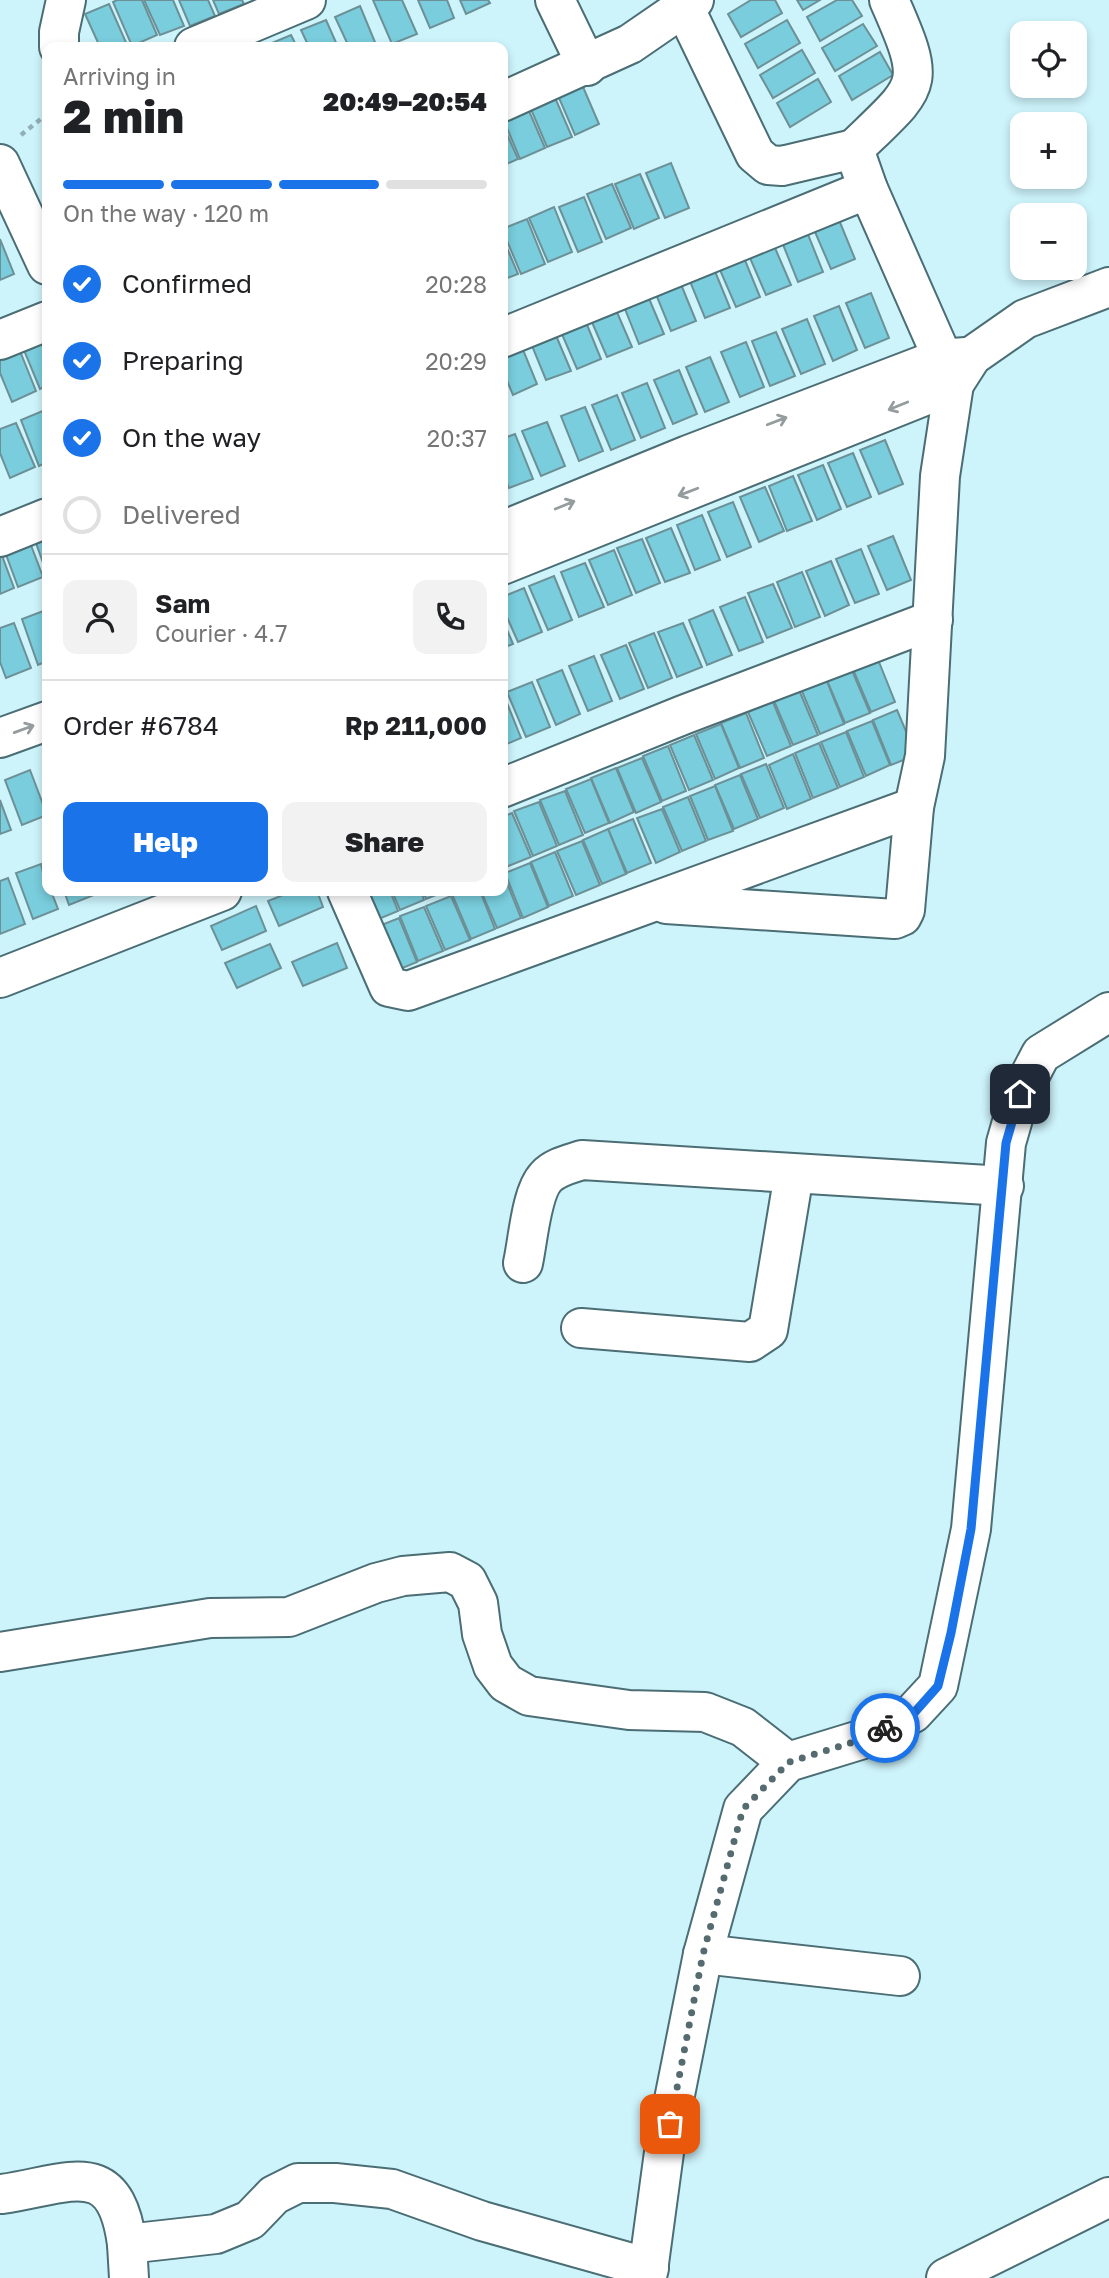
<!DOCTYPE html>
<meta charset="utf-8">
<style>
body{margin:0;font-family:"Golos Text",sans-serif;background:#f2f2f2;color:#202124;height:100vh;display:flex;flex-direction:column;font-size:26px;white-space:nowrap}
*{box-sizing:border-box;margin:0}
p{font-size:23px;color:#757577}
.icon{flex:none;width:38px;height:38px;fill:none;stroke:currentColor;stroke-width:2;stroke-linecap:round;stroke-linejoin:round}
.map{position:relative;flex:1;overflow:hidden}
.drawer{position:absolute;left:42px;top:42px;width:466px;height:854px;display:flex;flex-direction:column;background:#fff;border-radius:14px;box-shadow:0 4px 10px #0003}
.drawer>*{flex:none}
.controls{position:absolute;left:1010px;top:21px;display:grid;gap:14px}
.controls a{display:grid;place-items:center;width:77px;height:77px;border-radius:14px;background:#fff;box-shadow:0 4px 10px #0003;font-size:35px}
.pin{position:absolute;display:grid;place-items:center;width:60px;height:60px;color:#fff;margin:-30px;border-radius:14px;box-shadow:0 4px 10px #0006}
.courier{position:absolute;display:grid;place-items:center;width:70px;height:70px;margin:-35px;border:5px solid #1a73e8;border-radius:50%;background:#fff;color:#222;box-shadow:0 2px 9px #0007}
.overview em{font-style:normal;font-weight:800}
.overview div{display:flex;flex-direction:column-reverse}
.overview{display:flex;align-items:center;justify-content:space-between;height:119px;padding:0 21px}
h1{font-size:46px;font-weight:800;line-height:52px}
.bar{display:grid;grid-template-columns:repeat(4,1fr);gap:10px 7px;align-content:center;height:84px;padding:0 21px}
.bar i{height:9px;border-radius:5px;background:#e0e0e0}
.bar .selected{background:#1a73e8}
.bar p{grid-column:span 4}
.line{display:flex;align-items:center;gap:18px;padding:0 21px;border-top:2px solid #e0e0e0}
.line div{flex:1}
.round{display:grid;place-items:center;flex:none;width:74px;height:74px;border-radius:14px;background:#f2f2f2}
ol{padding:0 21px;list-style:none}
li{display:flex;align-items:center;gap:21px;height:77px}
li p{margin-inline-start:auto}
li .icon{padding:7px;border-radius:50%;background:#1a73e8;color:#fff;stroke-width:4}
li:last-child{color:#757577}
li i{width:38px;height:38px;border:4px solid #e0e0e0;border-radius:50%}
.action{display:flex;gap:14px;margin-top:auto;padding:14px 21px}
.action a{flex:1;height:80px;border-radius:14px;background:#1a73e8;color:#fff;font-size:28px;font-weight:800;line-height:80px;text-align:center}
.action a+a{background:#f2f2f2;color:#202124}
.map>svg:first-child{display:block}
.building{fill:#79cddc;stroke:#6d9097;stroke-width:2}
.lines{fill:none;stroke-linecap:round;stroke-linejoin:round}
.street-casing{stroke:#4b6d74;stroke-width:42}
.path{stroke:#91afb6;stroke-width:4.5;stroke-dasharray:5 5;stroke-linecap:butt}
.street{stroke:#fff;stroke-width:38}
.oneway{stroke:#959c9d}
.done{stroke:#556b70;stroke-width:7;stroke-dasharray:0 12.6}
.route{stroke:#1a73e8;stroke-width:9}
</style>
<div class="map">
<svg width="1109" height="2278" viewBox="0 0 1109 2278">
<rect width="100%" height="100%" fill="#cdf3fb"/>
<g class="building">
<path d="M117,0H142L157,35L132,46L113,2Z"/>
<path d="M144,0H173L184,26L160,35Z"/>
<path d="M179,0H208L215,16L190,26Z"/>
<path d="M213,0H242L244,4L219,14Z"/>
<path d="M373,0H402L417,34L392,44Z"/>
<path d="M418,0H447L454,18L430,28Z"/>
<path d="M460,0H488L490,3L466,14Z"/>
<path d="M751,0H775L782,13L741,37L728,14Z"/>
<path d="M797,0H820L803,10Z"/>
<path d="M837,0H852L862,16L820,41L807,17Z"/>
<path d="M109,4L128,47H100L85,14Z"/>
<path d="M360,6L377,47H349L335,17Z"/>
<path d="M326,20L338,47H309L301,30Z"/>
<path d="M787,20L800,43L758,68L745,44Z"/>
<path d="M863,24L877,46L835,71L822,48Z"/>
<path d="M291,35L297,47H268L267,45Z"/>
<path d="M802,50L815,73L773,98L760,75Z"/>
<path d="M880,52L893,75L852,100L839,76Z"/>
<path d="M818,79L831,102L790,127L777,103Z"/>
<path d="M580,80L599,124L575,135L556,91Z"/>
<path d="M553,93L572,137L547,147L528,102Z"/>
<path d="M526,104L545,148L520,159L502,116Z"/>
<path d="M502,123L518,159L502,166Z"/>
<path d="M671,163L689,208L665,218L646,173Z"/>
<path d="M640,174L659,218L634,229L615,184Z"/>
<path d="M612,184L631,228L606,239L587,194Z"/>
<path d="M584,197L602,242L578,252L559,207Z"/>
<path d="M554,207L572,252L548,262L529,218Z"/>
<path d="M837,215L855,259L831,269L812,225Z"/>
<path d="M527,219L545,264L521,274L502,229Z"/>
<path d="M805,227L823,272L798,282L780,237Z"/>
<path d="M502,236L518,274L502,280Z"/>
<path d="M0,239L14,274L0,280Z"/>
<path d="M772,241L791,285L766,295L747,251Z"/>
<path d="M742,253L760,297L736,307L717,263Z"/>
<path d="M712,264L730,308L705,318L687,274Z"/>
<path d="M678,277L696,321L671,331L653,287Z"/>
<path d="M645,289L664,334L639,344L621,299Z"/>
<path d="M871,293L889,338L865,348L846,303Z"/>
<path d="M613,303L632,347L607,357L588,313Z"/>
<path d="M839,306L857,350L833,361L814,316Z"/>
<path d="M583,315L601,359L577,369L558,325Z"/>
<path d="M807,319L825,364L801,374L782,329Z"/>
<path d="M552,326L571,371L546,380L528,336Z"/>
<path d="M776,332L795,376L770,386L752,341Z"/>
<path d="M47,336V385L40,389L21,343Z"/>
<path d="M519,340L537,384L513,395L502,369V347Z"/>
<path d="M746,342L764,387L740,397L721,352Z"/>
<path d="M18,346L36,391L12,402L0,373V354Z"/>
<path d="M710,357L729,402L705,412L686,367Z"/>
<path d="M679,370L697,414L673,424L654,380Z"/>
<path d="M647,383L665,428L641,438L622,393Z"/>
<path d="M617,395L635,440L611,450L592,405Z"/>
<path d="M585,407L603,451L579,461L561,416Z"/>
<path d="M45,410L47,462L39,466L21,420Z"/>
<path d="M547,422L565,466L541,476L522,431Z"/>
<path d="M16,423L35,467L10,478L0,453V429Z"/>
<path d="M515,434L533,479L509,488L502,472V439Z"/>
<path d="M885,440L903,484L879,494L860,450Z"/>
<path d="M853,453L871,497L847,507L828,463Z"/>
<path d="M823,465L841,509L817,520L798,475Z"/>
<path d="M793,476L812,521L787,531L769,486Z"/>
<path d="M765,487L784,531L759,542L740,497Z"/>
<path d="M733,502L751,547L727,557L708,512Z"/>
<path d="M702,515L720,560L695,570L677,525Z"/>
<path d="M47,523V574L31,529Z"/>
<path d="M671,528L690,573L665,582L646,538Z"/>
<path d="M26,532L43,577L18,587L1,541Z"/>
<path d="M893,536L911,580L887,590L868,546Z"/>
<path d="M642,539L660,583L636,593L617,548Z"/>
<path d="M861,549L879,594L855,603L836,559Z"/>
<path d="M0,550L14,588L0,594Z"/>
<path d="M614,550L632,595L608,605L589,560Z"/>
<path d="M831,561L849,605L825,616L806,571Z"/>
<path d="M585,563L604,607L579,617L561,572Z"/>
<path d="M802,572L820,617L795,627L777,582Z"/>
<path d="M554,576L572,620L548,630L529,586Z"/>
<path d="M773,584L792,628L767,638L748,593Z"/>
<path d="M524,588L542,632L518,642L502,606V597Z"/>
<path d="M745,597L763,642L739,651L720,607Z"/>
<path d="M46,610L47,661L38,665L22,619Z"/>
<path d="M713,610L732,655L707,665L689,620Z"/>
<path d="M502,618L513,644L502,648Z"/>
<path d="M14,623L31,668L6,678L0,662V628Z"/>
<path d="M683,623L702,667L677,677L658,632Z"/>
<path d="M654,633L672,678L648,688L629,643Z"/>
<path d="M626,645L644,689L620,699L601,655Z"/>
<path d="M594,656L612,701L588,711L569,666Z"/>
<path d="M877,657L895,702L871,712L852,667Z"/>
<path d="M851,668L870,713L845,723L826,678Z"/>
<path d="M562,670L580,714L556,725L537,680Z"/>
<path d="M826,679L844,724L820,734L801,689Z"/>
<path d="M532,682L550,727L526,737L507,692Z"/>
<path d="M799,690L818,735L793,745L774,701Z"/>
<path d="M503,693L521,738L502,746V694Z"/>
<path d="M773,702L791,746L767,756L748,712Z"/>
<path d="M897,710L916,755L891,765L873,720Z"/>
<path d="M746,713L764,758L740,768L721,723Z"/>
<path d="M872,721L890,765L866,776L847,731Z"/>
<path d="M721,724L739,768L715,779L696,734Z"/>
<path d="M846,732L864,777L840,787L821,742Z"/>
<path d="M694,735L713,780L689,790L670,745Z"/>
<path d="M819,743L838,788L813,798L795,753Z"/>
<path d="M668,746L686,791L662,801L643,756Z"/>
<path d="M793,754L811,799L787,809L769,765Z"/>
<path d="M642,758L661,802L636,813L617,768Z"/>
<path d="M766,764L784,808L760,818L741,774Z"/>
<path d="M616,768L634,812L610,823L591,778Z"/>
<path d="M30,770L47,815L22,825L5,780Z"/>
<path d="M740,775L758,819L734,829L715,785Z"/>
<path d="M591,779L609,823L585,833L566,789Z"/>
<path d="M715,786L733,831L708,840L690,796Z"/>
<path d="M565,791L583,835L559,845L540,800Z"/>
<path d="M688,797L706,841L682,851L663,807Z"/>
<path d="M0,800L11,830L0,834Z"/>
<path d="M539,802L557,846L533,856L514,811Z"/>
<path d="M662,809L680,852L656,863L637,818Z"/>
<path d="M512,813L531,857L506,867L502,857V817Z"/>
<path d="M633,819L651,863L627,873L608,829Z"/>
<path d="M608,829L626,874L602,884L583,840Z"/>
<path d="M582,841L600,885L576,895L557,851Z"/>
<path d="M555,852L573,896L549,906L531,862Z"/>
<path d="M530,863L548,907L523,918L505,873Z"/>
<path d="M41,864L47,891H51L58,909L33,919L16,873Z"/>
<path d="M503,873L521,918L497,928L481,891H502Z"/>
<path d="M8,878L25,924L0,934V881Z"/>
<path d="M64,891H93L94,895L69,905Z"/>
<path d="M293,891H317L323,907L279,926L268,901Z"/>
<path d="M361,891H390L398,911L374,921Z"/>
<path d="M392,891H421L424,900L400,910Z"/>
<path d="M423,891H446L426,899Z"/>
<path d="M460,891H480L495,929L471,939L452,894Z"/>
<path d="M451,896L470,940L445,950L426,906Z"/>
<path d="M256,906L266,931L222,950L211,926Z"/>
<path d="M424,907L443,951L418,961L400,916Z"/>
<path d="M399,918L417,962L393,972L374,928Z"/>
<path d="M337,943L347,968L303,986L292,962Z"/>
<path d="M270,944L281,968L237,988L225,963Z"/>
</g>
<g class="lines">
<g class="street-casing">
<g id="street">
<path d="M555,0L587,66"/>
<path d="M685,9L755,154L768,165L782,166L854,149"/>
<path d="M59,47V32L66,0"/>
<path d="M194,47L306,0"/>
<path d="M502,102L630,44L694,0"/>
<path d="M0,164L47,265"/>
<path d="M502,338L868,189"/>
<path d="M0,340L47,321"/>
<path d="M502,531L688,455L939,359L966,357"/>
<path d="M0,537L47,518"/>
<path d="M502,565L954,384L972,356L1025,319L1109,287"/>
<path d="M0,738L47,721"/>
<path d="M502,788L683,715L933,620"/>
<path d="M347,891L389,987L408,991L914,807L925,756L940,476L954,384L868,189L854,149C921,84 928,88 889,0"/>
<path d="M666,904L895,919L902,916L905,910L914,807"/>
<path d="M0,978L222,891"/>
<path d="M523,1263C528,1241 531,1193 546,1177C555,1167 570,1164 582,1160L1004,1186"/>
<path d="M581,1328L750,1342L768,1330L794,1174"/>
<path d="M0,1652L210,1618L289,1617L376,1583L403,1576L450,1572L467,1581L478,1603L482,1634L493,1666L506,1683L529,1696L629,1710L705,1712L743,1727L788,1762"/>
<path d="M703,1954L900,1976"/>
<path d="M2,2194C70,2184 115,2155 127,2244"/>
<path d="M129,2278L127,2244L216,2234L250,2220L274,2195L298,2183H335L392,2189L482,2221L649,2268"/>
<path d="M647,2278L665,2145L703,1954L743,1809L788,1762L860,1740L913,1713L938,1686L971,1529L1006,1143L1020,1094L1041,1054L1109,1012"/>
<path d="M946,2278L1109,2197"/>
</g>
</g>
<path class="path" d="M21,135L47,114"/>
<use href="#street" class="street"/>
</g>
<defs><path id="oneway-shaft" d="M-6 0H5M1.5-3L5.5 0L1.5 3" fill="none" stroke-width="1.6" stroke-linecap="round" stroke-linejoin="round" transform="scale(1.75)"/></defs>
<g class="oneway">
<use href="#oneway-shaft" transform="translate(898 406) rotate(158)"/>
<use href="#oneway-shaft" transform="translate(777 421) rotate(-21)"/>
<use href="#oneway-shaft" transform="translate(688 492) rotate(159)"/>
<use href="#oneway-shaft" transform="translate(565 505) rotate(-22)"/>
<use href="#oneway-shaft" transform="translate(24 729) rotate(-20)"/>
</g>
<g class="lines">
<path class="done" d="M670,2124L703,1954L743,1809L789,1762L860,1740L885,1728"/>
<path class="route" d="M885,1728L914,1713L938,1686L951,1633L971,1529L1006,1143L1020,1094"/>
</g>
</svg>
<div class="controls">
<a><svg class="icon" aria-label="locate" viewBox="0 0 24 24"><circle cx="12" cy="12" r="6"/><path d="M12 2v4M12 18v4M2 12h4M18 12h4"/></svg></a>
<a>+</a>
<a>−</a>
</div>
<div class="pin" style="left:670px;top:2124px;background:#ea580c"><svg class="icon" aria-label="bag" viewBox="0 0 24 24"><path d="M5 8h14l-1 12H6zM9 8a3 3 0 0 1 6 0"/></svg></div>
<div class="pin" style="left:1020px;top:1094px;background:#1f2937"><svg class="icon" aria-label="home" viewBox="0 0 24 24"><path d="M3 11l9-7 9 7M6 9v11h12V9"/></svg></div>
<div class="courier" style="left:885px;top:1728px"><svg class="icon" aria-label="bike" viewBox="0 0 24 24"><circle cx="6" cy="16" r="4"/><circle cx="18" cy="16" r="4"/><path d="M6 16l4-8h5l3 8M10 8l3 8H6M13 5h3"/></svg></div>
<section class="drawer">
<div class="overview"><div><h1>2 min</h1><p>Arriving in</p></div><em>20:49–20:54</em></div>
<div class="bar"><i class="selected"></i><i class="selected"></i><i class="selected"></i><i></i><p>On the way · 120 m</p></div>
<ol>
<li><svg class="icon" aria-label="check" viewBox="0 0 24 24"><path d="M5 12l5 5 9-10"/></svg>Confirmed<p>20:28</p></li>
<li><svg class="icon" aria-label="check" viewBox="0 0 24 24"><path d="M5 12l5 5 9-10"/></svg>Preparing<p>20:29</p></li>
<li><svg class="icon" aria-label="check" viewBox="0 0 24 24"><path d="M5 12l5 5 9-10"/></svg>On the way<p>20:37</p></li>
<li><i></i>Delivered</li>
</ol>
<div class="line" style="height:126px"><a class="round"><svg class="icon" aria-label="person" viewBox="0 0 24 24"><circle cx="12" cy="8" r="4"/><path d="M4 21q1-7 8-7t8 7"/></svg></a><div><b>Sam</b><p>Courier · 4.7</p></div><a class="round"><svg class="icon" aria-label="phone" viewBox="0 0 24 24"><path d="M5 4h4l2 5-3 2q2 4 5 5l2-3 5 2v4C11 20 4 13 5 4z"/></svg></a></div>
<div class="line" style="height:91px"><div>Order #6784</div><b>Rp 211,000</b></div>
<div class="action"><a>Help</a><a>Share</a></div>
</section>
</div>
